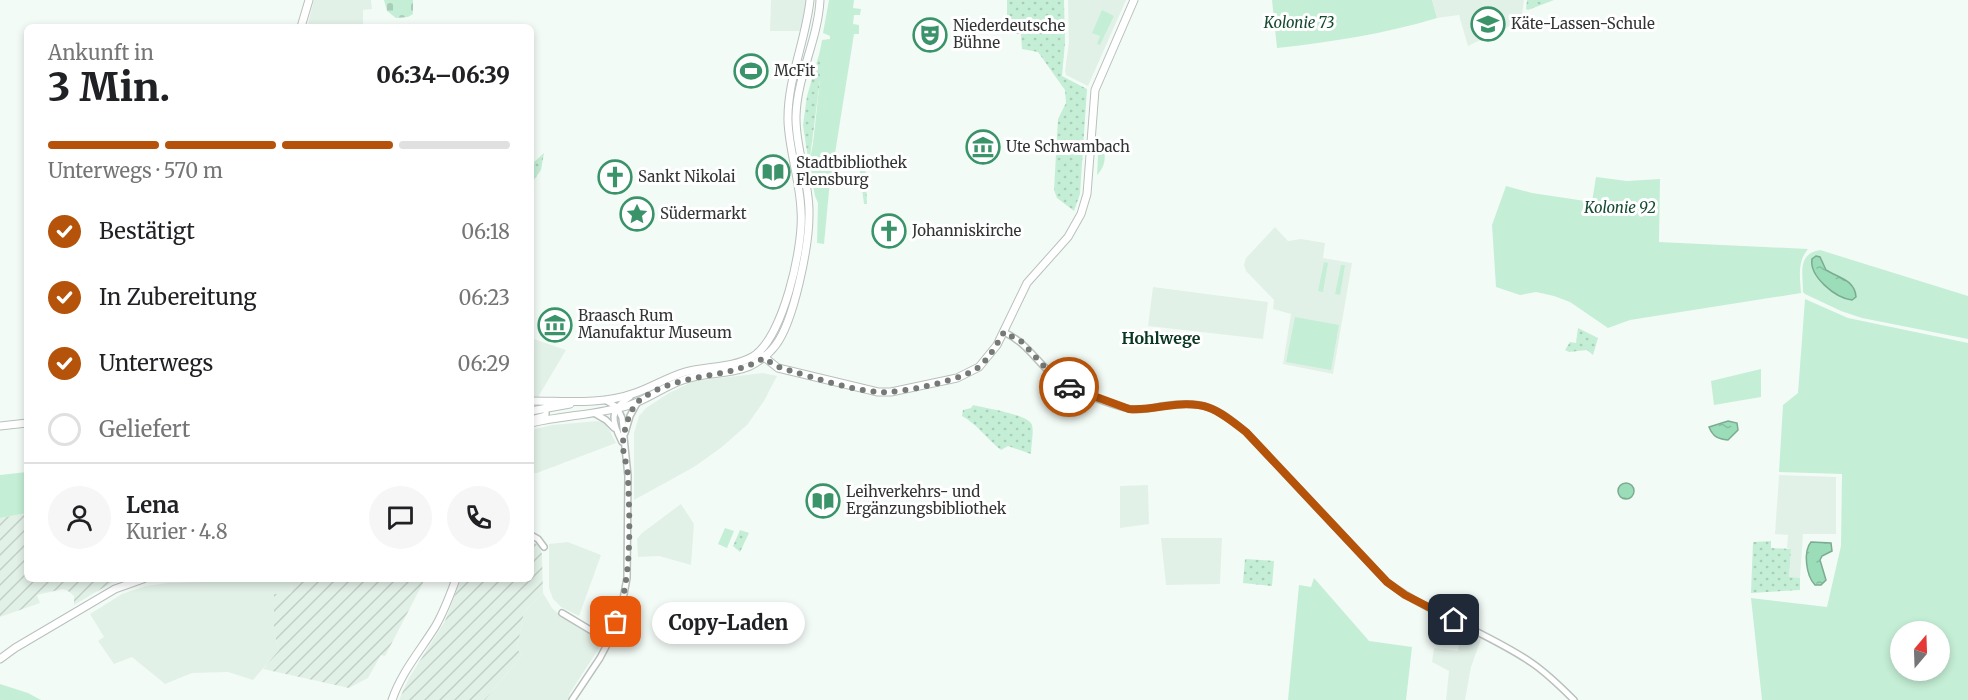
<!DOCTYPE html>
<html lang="de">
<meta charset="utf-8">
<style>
body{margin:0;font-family:Merriweather,serif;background:#f6f6f6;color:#202124;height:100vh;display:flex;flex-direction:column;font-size:22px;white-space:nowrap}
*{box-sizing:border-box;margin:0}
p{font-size:20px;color:#757577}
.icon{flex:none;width:33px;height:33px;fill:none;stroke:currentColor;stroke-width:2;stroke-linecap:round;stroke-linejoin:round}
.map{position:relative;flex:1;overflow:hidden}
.sheet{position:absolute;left:24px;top:24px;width:510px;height:558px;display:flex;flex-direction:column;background:#fff;border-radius:9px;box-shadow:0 3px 9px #0003}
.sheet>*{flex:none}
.needle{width:39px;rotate:19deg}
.controls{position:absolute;left:1890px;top:621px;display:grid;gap:12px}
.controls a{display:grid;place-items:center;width:60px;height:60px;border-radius:50%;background:#fff;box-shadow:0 3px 9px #0003;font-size:30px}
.pin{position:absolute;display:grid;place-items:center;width:51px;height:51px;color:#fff;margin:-26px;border-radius:12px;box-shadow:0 3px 9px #0006}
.courier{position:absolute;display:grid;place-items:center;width:60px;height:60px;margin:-30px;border:4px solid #b45309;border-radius:50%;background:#fff;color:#222;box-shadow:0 2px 8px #0007}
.bubble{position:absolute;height:42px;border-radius:21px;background:#fff;box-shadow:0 3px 9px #0003;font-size:20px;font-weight:800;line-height:42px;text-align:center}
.headline em{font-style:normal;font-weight:800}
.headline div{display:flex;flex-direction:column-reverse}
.headline{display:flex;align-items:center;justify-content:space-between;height:102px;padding:0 24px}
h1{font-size:39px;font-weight:800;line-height:45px}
.bar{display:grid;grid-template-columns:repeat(4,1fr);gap:9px 6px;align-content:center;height:72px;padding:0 24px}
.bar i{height:8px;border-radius:4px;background:#e0e0e0}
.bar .current{background:#b45309}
.bar p{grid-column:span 4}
.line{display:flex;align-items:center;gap:15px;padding:0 24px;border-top:2px solid #e0e0e0}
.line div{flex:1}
.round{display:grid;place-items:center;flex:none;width:63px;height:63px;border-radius:32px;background:#f6f6f6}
ol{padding:0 24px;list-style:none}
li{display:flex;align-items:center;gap:18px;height:66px}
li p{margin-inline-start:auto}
li .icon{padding:6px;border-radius:50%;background:#b45309;color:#fff;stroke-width:4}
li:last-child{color:#757577}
li i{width:33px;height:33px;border:3px solid #e0e0e0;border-radius:50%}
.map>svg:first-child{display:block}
.built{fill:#e2f1e8}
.industrial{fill:url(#industrial-furrows)}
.green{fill:#c5eed6;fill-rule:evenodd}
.cemetery{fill:url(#cemetery-stones)}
.park{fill:url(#park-dots)}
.water{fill:url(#water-ripples);stroke:#7bab90;stroke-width:1.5}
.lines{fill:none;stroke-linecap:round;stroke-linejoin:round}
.minor-casing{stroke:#b9c1bc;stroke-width:8}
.major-casing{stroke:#b9c1bc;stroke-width:9}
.minor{stroke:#fff;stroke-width:5}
.major{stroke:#fff;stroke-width:7}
.done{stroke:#767a77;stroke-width:6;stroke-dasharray:0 10.8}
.route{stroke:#b45309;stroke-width:8}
.labels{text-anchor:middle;stroke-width:6;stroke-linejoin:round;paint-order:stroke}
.park-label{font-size:15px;font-style:italic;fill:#154931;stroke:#fff}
.poi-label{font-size:15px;fill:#323533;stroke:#fff;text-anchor:start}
.neighbourhood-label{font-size:16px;font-weight:bold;fill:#0a3723;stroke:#fff}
</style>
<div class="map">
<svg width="1968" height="700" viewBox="0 0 1968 700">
<defs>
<pattern id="industrial-furrows" width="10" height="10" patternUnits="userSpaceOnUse" patternTransform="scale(1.5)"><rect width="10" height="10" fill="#e2f1e8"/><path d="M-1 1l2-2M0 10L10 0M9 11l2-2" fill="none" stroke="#c2cfc7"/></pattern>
<pattern id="cemetery-stones" width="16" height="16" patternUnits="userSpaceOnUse" patternTransform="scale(1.5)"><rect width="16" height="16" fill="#c5eed6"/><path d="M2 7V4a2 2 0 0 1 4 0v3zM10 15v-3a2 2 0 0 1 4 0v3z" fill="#aacdb8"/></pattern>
<pattern id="park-dots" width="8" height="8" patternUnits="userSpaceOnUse" patternTransform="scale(1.5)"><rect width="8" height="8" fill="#c5eed6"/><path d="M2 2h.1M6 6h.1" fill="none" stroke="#aacdb8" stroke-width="1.8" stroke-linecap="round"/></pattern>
<pattern id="water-ripples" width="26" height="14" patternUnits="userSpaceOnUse" patternTransform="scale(1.5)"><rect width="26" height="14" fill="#9addb8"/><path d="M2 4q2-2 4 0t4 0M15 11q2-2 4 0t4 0" fill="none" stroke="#85be9f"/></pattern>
</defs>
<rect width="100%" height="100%" fill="#f3fbf6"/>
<g class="built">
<path d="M314,0H371L372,9L363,10V27H307Z"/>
<path d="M771,0H807L801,31H770Z"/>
<path d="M1068,0H1126L1088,86L1066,75L1065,71L1069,42Z"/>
<path d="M1432,0H1524L1521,21L1468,46L1459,15L1437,18Z"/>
<path d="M1275,227L1288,241L1301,239L1325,243L1323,258L1352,263L1333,374L1283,364L1291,314L1273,309L1274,300L1246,271L1244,265L1246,258Z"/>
<path d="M1153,287L1268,302L1263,339L1148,326Z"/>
<path d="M531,338L566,350L538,397H531Z"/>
<path d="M763,373L777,376L764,401L747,425L722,447L694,467L634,500V433L639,416L646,408L669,393L694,381Z"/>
<path d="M598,421L604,423L610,431L616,443L537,473H531V430L552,425Z"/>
<path d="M1779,475L1836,477V534H1803L1800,578H1789L1791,549L1787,548L1788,535L1775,534Z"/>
<path d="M1148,485L1149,524L1120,528V486Z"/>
<path d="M681,504L694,524L691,565L659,556L638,557L637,539L642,533Z"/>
<path d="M1161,538H1222L1220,584L1166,585Z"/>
<path d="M568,542L601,555L579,616L561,607L553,599L549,588V544Z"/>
<path d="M292,579L291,594H274V633L279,650L253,680L228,672L192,673L165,684L132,657L114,664L98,641L104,637L90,614L122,594L146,586L167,583Z"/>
<path d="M543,593L552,608L560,615L603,642L570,693L568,700H485L522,655L517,649L524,612Z"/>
<path d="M1462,630L1481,639L1471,667L1465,700H1446L1449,671L1432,662L1434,648L1458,651Z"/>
</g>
<g class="industrial">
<path d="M27,513V579H118L74,605V596L68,591L63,589L37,595L40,603L0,617V518Z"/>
<path d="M531,540L539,546L542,554L543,593L524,612L517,649L522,655L485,700H399L409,678L445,621L461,579H531Z"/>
<path d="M292,579H423V583L385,656L381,655L368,678L349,688L263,669L279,650L274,633V594H291Z"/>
</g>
<g class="green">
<path d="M829,0H854L853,8L861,9L860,15H854L853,24L859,25V34H854L829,191L824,244L817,243L818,203L815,196L809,165L813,143L820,80V51L822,40L830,39V36L823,33Z"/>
<path d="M1272,0H1432L1437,18C1384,34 1332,42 1277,48Z"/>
<path d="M1102,10L1114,16L1100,45L1097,44L1100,36L1092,33Z"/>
<path d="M1099,138C1106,150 1108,164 1097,175Z"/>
<path d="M1596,177L1627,181L1660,179L1659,242L1808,249C1797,261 1800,278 1801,293L1630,320L1608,328L1570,302L1554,296L1536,292L1520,295L1496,287L1492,225L1506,186L1532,193L1592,202Z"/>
<path d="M1820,250L1968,296V339L1862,318L1841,311L1805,294L1803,292C1803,273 1797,254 1820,250Z"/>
<path d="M1324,262L1328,263L1323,292L1318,291Z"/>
<path d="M1341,265H1345L1340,295L1335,294Z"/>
<path d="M1805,299L1848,318L1968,343V700H1762L1751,598L1827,607L1841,546L1842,474L1779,472L1783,405L1798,393ZM1900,632H1940V670H1900Z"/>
<path d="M1295,317L1339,325L1331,370L1286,362Z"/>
<path d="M1761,369V397L1714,405L1711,381Z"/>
<path d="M27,472V513L0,518V475Z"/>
<path d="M725,528L734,531L727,548L718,544Z"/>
<path d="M1314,578L1369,641L1412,647L1406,700H1288L1299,585L1311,587Z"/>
<path d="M0,684L28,693L41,700H0Z"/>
</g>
<path class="cemetery" d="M384,0H413V14L408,17L396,18L387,11Z"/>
<g class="park">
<path d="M1007,0H1064L1065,42L1062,76L1087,89L1080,194L1074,211L1057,198L1054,190L1058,119L1066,103L1065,90L1038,52L1022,49L1021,34L1007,33Z"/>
<path d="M1527,0H1554L1528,10L1526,9Z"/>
<path d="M820,51V80L809,165L803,125L807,96Z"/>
<path d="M544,153L541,170L531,184V159L534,162Z"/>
<path d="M858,158L865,159L867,204H864Z"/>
<path d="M1578,328L1598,338L1593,355L1587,350L1569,352L1565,350L1570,342L1576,343Z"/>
<path d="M973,405C984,408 1028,414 1032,425C1034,432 1031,445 1031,454L1008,446L1001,450C987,439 977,424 962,416L963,410L971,408Z"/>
<path d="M740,530L749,533L740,552L733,546Z"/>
<path d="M1771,541V548L1791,549L1789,577L1800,578V590L1751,593L1753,542Z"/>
<path d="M1245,559L1274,561L1272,586L1243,583Z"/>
</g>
<g class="water">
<path d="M1816,256L1820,257L1826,270C1839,278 1855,280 1856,297L1852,300C1835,298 1809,276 1812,259Z"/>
<path d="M1728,421L1737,423L1738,430L1728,440C1718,439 1713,437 1709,427Z"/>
<circle cx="1626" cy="491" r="8"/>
<path d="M1811,542L1831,543L1832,551L1822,556L1820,560L1826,580L1821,585H1815C1806,576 1803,551 1811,542Z"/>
</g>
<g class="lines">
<g class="minor-casing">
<g id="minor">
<path d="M1004,332C1028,344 1035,360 1055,377C1068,389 1113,406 1130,409C1141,411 1152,408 1162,406C1203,400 1214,406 1246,432L1387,582C1432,615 1487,632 1532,663C1548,674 1561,687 1574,700"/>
<path d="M594,413L606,420L614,428"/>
<path d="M531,419L546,415V405"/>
<path d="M625,433L630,416L637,403"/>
<path d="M622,442C612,422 608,410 630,397"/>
<path d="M531,535L538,539L544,547"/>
<path d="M562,613L592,631L608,643"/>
<path d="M572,700L600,658L612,635L621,610L627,578L628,476L622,418L617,407L605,400"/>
</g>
</g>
<g class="major-casing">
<g id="major">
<path d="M301,27L309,0"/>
<path d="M759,353L778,368L878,392H891L957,378L979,367L997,345L1027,283L1068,237L1081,214L1087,194L1095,90L1134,0"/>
<path d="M531,401C565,401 602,405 635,393C652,387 668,377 685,372C707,366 732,368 752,357C783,340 804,245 801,211C800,180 789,151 788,121C787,80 806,40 810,0"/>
<path d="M531,411L570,404"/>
<path d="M531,423C564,415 598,415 630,405C648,399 665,386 683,380C705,372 729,375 750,366C760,361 768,355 775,346C794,322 809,246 809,215C810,181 795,149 796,116C797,76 818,40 820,0"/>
<path d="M0,426L27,423"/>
<path d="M0,659L15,648L115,589L143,579"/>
<path d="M392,700C401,673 420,651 435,627C444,612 450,595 456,579"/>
</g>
</g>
<use href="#minor" class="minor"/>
<use href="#major" class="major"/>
</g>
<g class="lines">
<path class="done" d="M616,622C632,577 630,526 628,478C628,466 622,453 623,442C624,429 630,408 640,400C679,371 725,381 764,358L776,366L788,370C815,378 851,390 878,392C898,394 965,380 980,366C990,357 997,344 1004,332L1022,342L1052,375L1069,387"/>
<path class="route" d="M1069,387L1129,409C1141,410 1153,408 1166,406C1204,400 1216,408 1246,432L1387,582L1405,595L1454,620"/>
</g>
<defs>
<g id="school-ring" transform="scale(1.725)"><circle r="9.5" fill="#fff" stroke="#3a9369" stroke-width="1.5"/><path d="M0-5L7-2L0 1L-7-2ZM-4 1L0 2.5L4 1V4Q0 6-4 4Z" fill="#3a9369"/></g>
<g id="theatre-ring" transform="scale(1.725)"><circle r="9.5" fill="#fff" stroke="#3a9369" stroke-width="1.5"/><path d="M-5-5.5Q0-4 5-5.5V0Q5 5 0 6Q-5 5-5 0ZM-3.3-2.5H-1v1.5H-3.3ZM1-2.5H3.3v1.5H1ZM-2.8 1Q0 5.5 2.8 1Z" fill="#3a9369"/></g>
<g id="stadium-ring" transform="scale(1.725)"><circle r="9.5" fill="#fff" stroke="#3a9369" stroke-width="1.5"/><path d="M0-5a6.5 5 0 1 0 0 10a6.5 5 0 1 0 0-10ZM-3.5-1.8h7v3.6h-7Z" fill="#3a9369"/></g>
<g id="museum-ring" transform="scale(1.725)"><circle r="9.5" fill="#fff" stroke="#3a9369" stroke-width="1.5"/><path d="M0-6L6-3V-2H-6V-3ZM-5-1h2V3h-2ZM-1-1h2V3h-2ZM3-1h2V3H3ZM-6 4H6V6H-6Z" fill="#3a9369"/></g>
<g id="library-ring" transform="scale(1.725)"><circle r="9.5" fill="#fff" stroke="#3a9369" stroke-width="1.5"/><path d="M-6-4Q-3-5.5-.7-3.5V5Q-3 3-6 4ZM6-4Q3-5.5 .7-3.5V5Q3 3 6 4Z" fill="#3a9369"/></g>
<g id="church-ring" transform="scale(1.725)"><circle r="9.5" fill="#fff" stroke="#3a9369" stroke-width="1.5"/><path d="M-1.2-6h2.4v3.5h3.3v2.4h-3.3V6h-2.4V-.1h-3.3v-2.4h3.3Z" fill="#3a9369"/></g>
<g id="sight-ring" transform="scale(1.725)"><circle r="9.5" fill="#fff" stroke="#3a9369" stroke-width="1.5"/><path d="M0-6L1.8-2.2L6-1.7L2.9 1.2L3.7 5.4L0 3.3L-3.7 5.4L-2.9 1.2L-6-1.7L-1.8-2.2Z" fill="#3a9369"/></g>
</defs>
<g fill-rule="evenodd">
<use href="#school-ring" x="1488" y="24"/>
<use href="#theatre-ring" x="930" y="35"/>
<use href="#stadium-ring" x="751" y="71"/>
<use href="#museum-ring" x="983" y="147"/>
<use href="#library-ring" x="773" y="172"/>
<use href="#church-ring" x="615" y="177"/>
<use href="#sight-ring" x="637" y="214"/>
<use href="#church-ring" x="889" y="231"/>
<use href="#museum-ring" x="555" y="325"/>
<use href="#library-ring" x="823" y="501"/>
</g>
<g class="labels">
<g class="park-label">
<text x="1299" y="28">Kolonie 73</text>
<text x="1620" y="213">Kolonie 92</text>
</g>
<g class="poi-label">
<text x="1511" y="29">Käte-Lassen-Schule</text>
<text x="953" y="31">Niederdeutsche<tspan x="953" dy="17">Bühne</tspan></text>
<text x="774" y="76">McFit</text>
<text x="1006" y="152">Ute Schwambach</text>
<text x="796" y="168">Stadtbibliothek<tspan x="796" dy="17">Flensburg</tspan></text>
<text x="638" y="182">Sankt Nikolai</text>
<text x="660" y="219">Südermarkt</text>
<text x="912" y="236">Johanniskirche</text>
<text x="578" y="321">Braasch Rum<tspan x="578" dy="17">Manufaktur Museum</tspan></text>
<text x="846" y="497">Leihverkehrs- und<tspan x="846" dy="17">Ergänzungsbibliothek</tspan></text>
</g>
<g class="neighbourhood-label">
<text x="1161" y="344">Hohlwege</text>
</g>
</g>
</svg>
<div class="controls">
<a><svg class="needle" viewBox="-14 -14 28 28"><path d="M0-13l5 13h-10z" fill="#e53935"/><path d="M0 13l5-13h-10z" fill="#757577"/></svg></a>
</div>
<div class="pin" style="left:616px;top:622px;background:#ea580c"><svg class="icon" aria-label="bag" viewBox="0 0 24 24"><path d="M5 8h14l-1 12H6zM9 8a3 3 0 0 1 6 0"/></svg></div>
<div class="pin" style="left:1454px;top:620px;background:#1f2937"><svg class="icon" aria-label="home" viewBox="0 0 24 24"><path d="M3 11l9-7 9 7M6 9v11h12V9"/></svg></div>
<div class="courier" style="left:1069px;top:387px"><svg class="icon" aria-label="car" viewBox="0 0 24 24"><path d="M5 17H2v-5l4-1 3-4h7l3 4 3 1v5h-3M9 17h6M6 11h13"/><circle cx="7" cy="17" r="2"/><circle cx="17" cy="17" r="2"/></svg></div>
<div class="bubble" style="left:652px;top:602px;width:153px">Copy-Laden</div>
<section class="sheet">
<div class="headline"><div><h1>3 Min.</h1><p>Ankunft in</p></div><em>06:34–06:39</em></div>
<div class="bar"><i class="current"></i><i class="current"></i><i class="current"></i><i></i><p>Unterwegs · 570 m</p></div>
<ol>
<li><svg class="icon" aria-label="check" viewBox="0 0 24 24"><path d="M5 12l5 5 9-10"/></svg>Bestätigt<p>06:18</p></li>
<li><svg class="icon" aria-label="check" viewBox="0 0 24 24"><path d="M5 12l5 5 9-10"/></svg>In Zubereitung<p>06:23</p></li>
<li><svg class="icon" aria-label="check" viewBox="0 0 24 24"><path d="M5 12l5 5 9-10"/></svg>Unterwegs<p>06:29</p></li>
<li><i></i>Geliefert</li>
</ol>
<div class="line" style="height:108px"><a class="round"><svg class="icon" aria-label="person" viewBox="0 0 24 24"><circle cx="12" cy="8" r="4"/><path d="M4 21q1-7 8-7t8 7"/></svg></a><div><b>Lena</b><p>Kurier · 4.8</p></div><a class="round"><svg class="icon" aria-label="chat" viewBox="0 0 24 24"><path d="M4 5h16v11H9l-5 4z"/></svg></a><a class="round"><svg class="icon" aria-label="phone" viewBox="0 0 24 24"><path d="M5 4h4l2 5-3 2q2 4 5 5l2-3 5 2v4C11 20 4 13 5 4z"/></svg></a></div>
</section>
</div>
